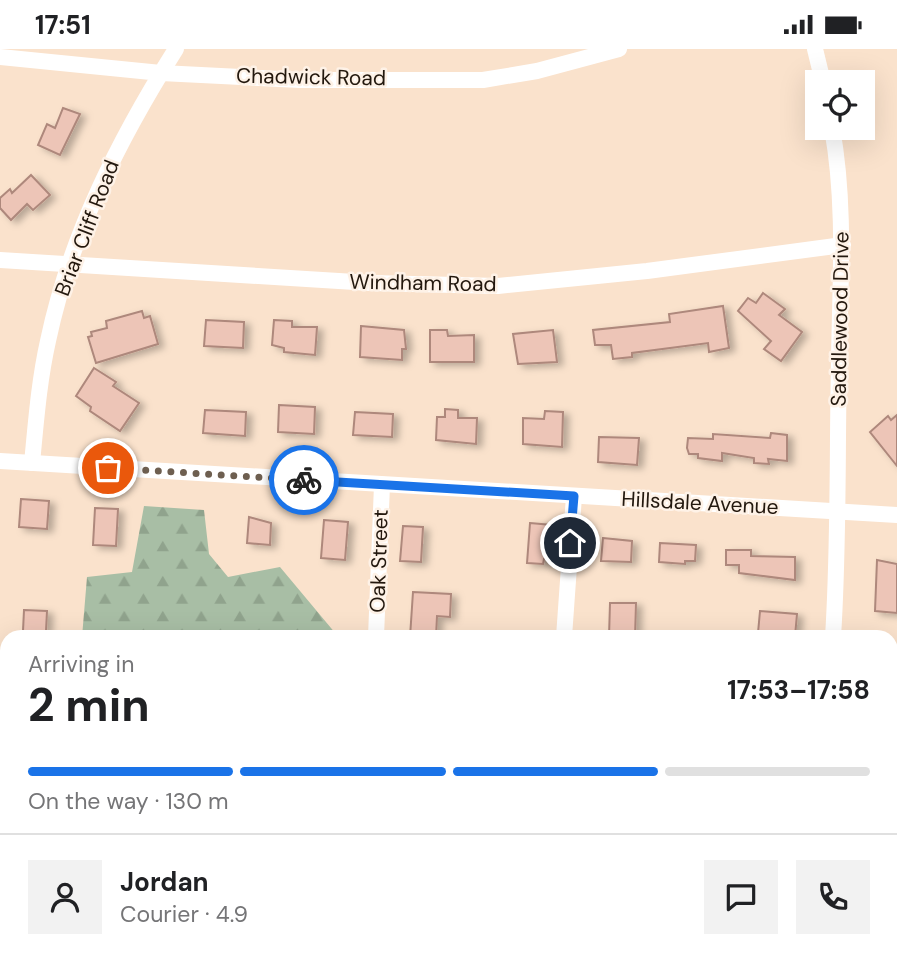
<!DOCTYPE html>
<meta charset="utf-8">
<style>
body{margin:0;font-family:"DM Sans",sans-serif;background:#f2f2f2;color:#202124;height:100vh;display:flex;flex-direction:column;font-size:26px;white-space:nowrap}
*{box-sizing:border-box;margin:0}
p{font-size:23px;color:#757577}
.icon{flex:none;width:38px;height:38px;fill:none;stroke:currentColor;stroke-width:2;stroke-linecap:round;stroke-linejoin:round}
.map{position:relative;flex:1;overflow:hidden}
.drawer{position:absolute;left:0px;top:581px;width:898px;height:343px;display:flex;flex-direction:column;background:#fff;border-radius:21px 21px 0 0;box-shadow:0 7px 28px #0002}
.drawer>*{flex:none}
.buttons{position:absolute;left:805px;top:21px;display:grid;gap:14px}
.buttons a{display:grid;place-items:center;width:70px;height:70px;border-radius:0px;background:#fff;box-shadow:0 7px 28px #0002;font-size:35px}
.pin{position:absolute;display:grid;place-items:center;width:60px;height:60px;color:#fff;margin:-30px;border:4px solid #fff;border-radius:50%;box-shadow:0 2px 7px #0007}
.courier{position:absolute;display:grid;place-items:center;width:70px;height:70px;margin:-35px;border:5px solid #1a73e8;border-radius:50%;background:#fff;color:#222;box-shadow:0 2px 9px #0007}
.head em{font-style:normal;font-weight:700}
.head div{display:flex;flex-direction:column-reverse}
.head{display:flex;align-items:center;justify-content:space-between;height:119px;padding:0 28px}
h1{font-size:46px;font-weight:700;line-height:52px}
.bar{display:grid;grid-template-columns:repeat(4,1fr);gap:10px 7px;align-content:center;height:84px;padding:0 28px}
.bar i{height:9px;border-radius:5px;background:#e0e0e0}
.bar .selected{background:#1a73e8}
.bar p{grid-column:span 4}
.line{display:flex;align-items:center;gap:18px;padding:0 28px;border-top:2px solid #e0e0e0}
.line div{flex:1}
.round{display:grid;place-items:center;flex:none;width:74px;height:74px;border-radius:0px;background:#f2f2f2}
.status{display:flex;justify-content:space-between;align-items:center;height:49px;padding:0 35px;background:#fff;direction:ltr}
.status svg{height:19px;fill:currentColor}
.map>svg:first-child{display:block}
.forest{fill:url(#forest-firs)}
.building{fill:#edc5b7;stroke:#ae887c;stroke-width:2;filter:url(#shadow)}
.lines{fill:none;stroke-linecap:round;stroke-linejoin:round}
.minor{stroke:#fff;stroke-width:16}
.done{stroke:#6e5f50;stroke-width:7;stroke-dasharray:0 12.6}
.route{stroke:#1a73e8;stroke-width:9}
.labels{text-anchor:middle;stroke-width:5;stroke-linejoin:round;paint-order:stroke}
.street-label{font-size:21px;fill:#23180e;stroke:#fef2e7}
</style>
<div class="status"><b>17:51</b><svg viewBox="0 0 49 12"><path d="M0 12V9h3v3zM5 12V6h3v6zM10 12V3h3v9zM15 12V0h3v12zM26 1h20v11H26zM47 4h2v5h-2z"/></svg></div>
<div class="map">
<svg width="897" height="924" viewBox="0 0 897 924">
<defs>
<pattern id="forest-firs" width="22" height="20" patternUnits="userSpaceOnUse" patternTransform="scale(1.75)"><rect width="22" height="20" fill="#a8bea5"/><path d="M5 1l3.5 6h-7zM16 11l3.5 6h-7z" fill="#90a38d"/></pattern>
<filter id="shadow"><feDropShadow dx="5.5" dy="3" stdDeviation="3.5" flood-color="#0004"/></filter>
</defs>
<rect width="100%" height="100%" fill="#fae2cc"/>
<g class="forest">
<path d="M144,457L204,461L209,505L228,528L280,518L336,585L329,588H82L87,528L132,523Z"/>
<rect x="53" y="917" width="171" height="7"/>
</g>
<g class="building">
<path d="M63,59L80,65L60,106L38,96L47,75L55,79Z"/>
<path d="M31,126L50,146L33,161L27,155L11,171L0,159V149L10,140L12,144Z"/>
<path d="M763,244L785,260L779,266L802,283L781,312L764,300L771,292L738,262L748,249L756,254Z"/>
<path d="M723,257L729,299L709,303L708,294L632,304V308L613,310L611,296H595L593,281L670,273L669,265Z"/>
<path d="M142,262L144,269L150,267L158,295L96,314L88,288L92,287L91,283L107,279L106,272Z"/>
<path d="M206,271L244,273L243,299L204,297Z"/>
<path d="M274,271L292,272V278H317L315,306L284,303V299L272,296Z"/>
<path d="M361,277L404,281L406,300H402V311L360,308Z"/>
<path d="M430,281H447L448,287L474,286V313H430Z"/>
<path d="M553,281L557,313L518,315L513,285Z"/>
<path d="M94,319L116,333L113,337L139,354L120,382L90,362L91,358L76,347Z"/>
<path d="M279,356L315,358L314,385L278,383Z"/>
<path d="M445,360L458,361V369H477L476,395L436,391L437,368H445Z"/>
<path d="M205,361L246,363L245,387L203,384Z"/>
<path d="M545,362L563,363L562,398L523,395V369L544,370Z"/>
<path d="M355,363L393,365L392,388L353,386Z"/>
<path d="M897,366V417L870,383L888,367L891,371Z"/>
<path d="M771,384L787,386V412L768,410L769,415L754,414V409L722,404V412L698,409V405H689L687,399L688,389L713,390V385L770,389Z"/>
<path d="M599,388L639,389L637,416L598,413Z"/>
<path d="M21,450L49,452L47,480L19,478Z"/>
<path d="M95,459L118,460L116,497L93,496Z"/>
<path d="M249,468L271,474L270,496L247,494Z"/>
<path d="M324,471L348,473L345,511L321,509Z"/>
<path d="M530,474L552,476L549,510H544L543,515L527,514Z"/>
<path d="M403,477L423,478L421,513L400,512Z"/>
<path d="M603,489L632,492L631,513L601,512Z"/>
<path d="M660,494L696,496L695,512H685V515L659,513Z"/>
<path d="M726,501H751V507L795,508V531L739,524V516H726Z"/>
<path d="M877,511L897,515V564L875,562Z"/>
<path d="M413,543L451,545L450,568L437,567L436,588H410Z"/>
<path d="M610,554H636L635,588H609Z"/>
<path d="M24,561L47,562L46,582H23Z"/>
<path d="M760,562L797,565L795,587L770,588V585L758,584Z"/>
</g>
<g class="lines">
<g class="minor">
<path d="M815,0L823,33"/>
<path d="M0,8L161,24L300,31H483L537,22L619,0"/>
<path d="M832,79C846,157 840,233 839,312C837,404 839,496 833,588"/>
<path d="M0,211L371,234L498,237L647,222L843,196"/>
<path d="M0,412L897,466"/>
<path d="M32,414C36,373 39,332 48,292C70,187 119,90 176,0"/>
<path d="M376,588L382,436"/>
<path d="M564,588L574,447"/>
<path d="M0,766H7"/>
<path d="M891,813H897"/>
<path d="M353,924L354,917"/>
<path d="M539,924V917"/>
<path d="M817,924V917"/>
</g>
</g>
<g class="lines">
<path class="done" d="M108,419L304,431"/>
<path class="route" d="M304,431L574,447L570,494"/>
</g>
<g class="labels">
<g class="street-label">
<text transform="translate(311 28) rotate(1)" y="7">Chadwick Road</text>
<text transform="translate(87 179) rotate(-69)" y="7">Briar Cliff Road</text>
<text transform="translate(423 234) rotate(1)" y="7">Windham Road</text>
<text transform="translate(840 270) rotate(-89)" y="7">Saddlewood Drive</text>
<text transform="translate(700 454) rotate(3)" y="7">Hillsdale Avenue</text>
<text transform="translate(379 512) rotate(-88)" y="7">Oak Street</text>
</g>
</g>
</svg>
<div class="buttons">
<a><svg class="icon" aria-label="locate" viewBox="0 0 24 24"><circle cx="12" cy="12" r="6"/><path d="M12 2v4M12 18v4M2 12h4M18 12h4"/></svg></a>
</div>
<div class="pin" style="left:108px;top:419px;background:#ea580c"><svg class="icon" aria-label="bag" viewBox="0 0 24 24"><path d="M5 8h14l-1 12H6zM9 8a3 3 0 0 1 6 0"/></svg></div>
<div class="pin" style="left:570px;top:494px;background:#1f2937"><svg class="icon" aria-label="home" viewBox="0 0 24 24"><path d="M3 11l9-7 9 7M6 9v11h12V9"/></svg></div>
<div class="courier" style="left:304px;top:431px"><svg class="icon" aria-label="bike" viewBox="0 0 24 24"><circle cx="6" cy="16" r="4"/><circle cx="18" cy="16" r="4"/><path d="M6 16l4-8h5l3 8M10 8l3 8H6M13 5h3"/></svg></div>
<section class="drawer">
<div class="head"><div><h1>2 min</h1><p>Arriving in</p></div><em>17:53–17:58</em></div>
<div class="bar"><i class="selected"></i><i class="selected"></i><i class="selected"></i><i></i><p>On the way · 130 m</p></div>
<div class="line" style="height:126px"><a class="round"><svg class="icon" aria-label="person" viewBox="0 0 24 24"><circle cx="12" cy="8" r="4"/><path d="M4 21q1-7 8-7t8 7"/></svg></a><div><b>Jordan</b><p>Courier · 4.9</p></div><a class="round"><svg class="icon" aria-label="chat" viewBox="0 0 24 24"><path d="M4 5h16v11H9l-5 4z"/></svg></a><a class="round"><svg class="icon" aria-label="phone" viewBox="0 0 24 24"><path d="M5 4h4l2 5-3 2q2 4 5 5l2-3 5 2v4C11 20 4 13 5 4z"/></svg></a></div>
</section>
</div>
